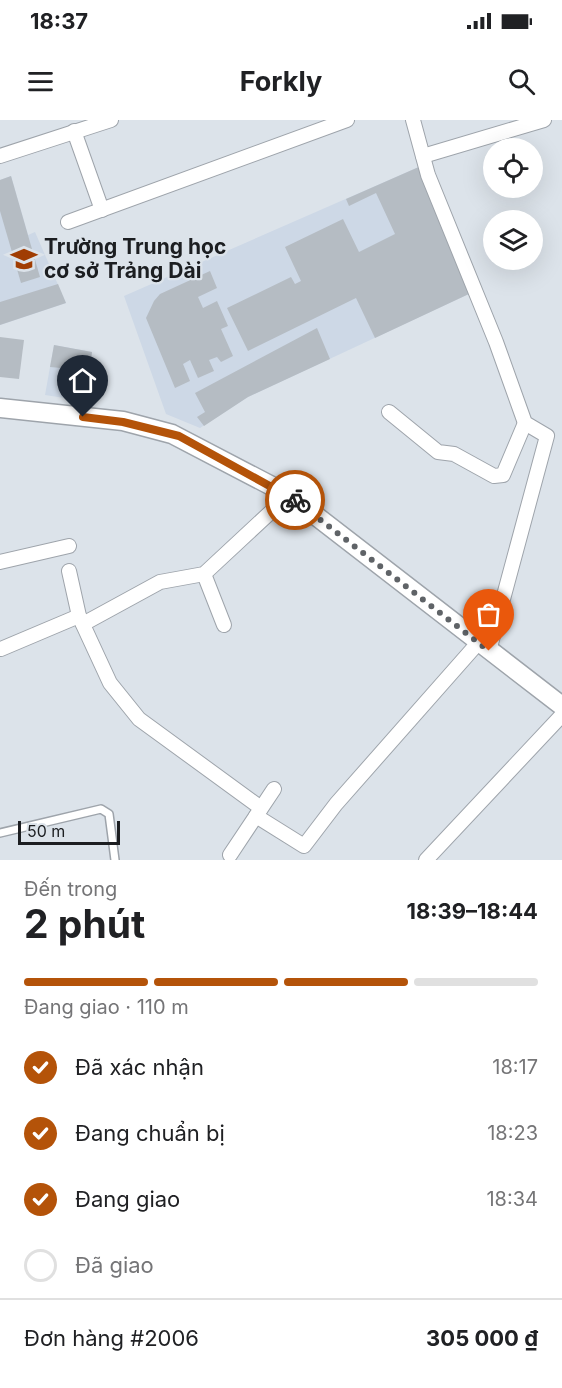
<!DOCTYPE html>
<html lang="vi">
<meta charset="utf-8">
<style>
body{margin:0;font-family:Inter,sans-serif;background:#f6f6f6;color:#202124;height:100vh;display:flex;flex-direction:column;font-size:22px;white-space:nowrap}
*{box-sizing:border-box;margin:0}
p{font-size:20px;color:#757577}
.icon{flex:none;width:33px;height:33px;fill:none;stroke:currentColor;stroke-width:2;stroke-linecap:round;stroke-linejoin:round}
.map{position:relative;height:740px;overflow:hidden}
.side{display:flex;flex-direction:column;background:#fff;flex:1}
.side>*{flex:none}
.tools{position:absolute;left:483px;top:18px;display:grid;gap:12px}
.tools a{display:grid;place-items:center;width:60px;height:60px;border-radius:50%;background:#fff;box-shadow:0 6px 24px #0002;font-size:30px}
.scale{position:absolute;left:18px;bottom:15px;width:102px;box-sizing:border-box;padding-left:6px;border:3px solid #1c1e21;border-top:0;font-size:16px;line-height:21px;white-space:nowrap;color:#1c1e21;-webkit-text-stroke:4px #dce3ea;paint-order:stroke}
.pin{position:absolute;display:grid;place-items:center;width:51px;height:51px;color:#fff;margin:-62px -26px;border-radius:50% 50% 50% 0;rotate:-45deg;box-shadow:0 0 6px #0007}
.pin .icon{rotate:45deg}
.courier{position:absolute;display:grid;place-items:center;width:60px;height:60px;margin:-30px;border:4px solid #b45309;border-radius:50%;background:#fff;color:#222;box-shadow:0 2px 8px #0007}
.summary em{font-style:normal;font-weight:700}
.summary div{display:flex;flex-direction:column-reverse}
.summary{display:flex;align-items:center;justify-content:space-between;height:102px;padding:0 24px}
h1{font-size:39px;font-weight:700;line-height:45px}
.bar{display:grid;grid-template-columns:repeat(4,1fr);gap:9px 6px;align-content:center;height:72px;padding:0 24px}
.bar i{height:8px;border-radius:4px;background:#e0e0e0}
.bar .current{background:#b45309}
.bar p{grid-column:span 4}
.line{display:flex;align-items:center;gap:15px;padding:0 24px;border-top:2px solid #e0e0e0}
.line div{flex:1}
ol{padding:0 24px;list-style:none}
li{display:flex;align-items:center;gap:18px;height:66px}
li p{margin-inline-start:auto}
li .icon{padding:6px;border-radius:50%;background:#b45309;color:#fff;stroke-width:4}
li:last-child{color:#757577}
li i{width:33px;height:33px;border:3px solid #e0e0e0;border-radius:50%}
.status{display:flex;justify-content:space-between;align-items:center;height:42px;padding:0 30px;background:#fff;direction:ltr}
.status svg{height:16px;fill:currentColor}
header{display:flex;justify-content:space-between;align-items:center;height:78px;padding:0 24px;background:#fff;font-size:27px;font-weight:700}
.map>svg:first-child{display:block}
.built{fill:#cdd8e6}
.building{fill:#b5bcc3}
.lines{fill:none;stroke-linecap:round;stroke-linejoin:round}
.service-casing{stroke:#9ea4ab;stroke-width:10}
.minor-casing{stroke:#9ea4ab;stroke-width:16}
.tertiary-casing{stroke:#9ea4ab;stroke-width:21}
.service{stroke:#fff;stroke-width:7}
.minor{stroke:#fff;stroke-width:14}
.tertiary{stroke:#fff;stroke-width:18}
.done{stroke:#5f6367;stroke-width:6;stroke-dasharray:0 10.8}
.route{stroke:#b45309;stroke-width:8}
.labels{text-anchor:middle;stroke-width:4.5;stroke-linejoin:round;paint-order:stroke}
.poi-label{font-size:21px;font-weight:bold;fill:#1c1e21;stroke:#dce3ea;text-anchor:start}
</style>
<div class="status"><b>18:37</b><svg viewBox="0 0 49 12"><path d="M0 12V9h3v3zM5 12V6h3v6zM10 12V3h3v9zM15 12V0h3v12zM26 1h20v11H26zM47 4h2v5h-2z"/></svg></div>
<header><svg class="icon" aria-label="menu" viewBox="0 0 24 24"><path d="M4 6h16M4 12h16M4 18h16"/></svg>Forkly<svg class="icon" aria-label="search" viewBox="0 0 24 24"><circle cx="10" cy="10" r="6"/><path d="M15 15l6 6"/></svg></header>
<div class="map">
<svg width="562" height="740" viewBox="0 0 562 740">
<rect width="100%" height="100%" fill="#dce3ea"/>
<g class="built">
<path d="M421,46L471,173L248,277L200,308L166,294L124,176Z"/>
<path d="M11,56L28,115L35,112L66,183L0,205V60Z"/>
<path d="M54,225L92,232L84,281L45,275Z"/>
</g>
<g class="building">
<path d="M421,46L471,173L375,218L356,178L248,231L227,188L291,157L295,164L301,161L285,127L343,99L359,132L395,114L376,73L349,86L346,79Z"/>
<path d="M11,56L40,157L21,163L0,91V60Z"/>
<path d="M210,151L217,168L198,177L203,188L217,181L228,206L221,209L233,236L221,242L217,237L209,240L214,251L198,258L190,240L183,244L190,261L175,268L146,198L154,181L160,174Z"/>
<path d="M58,164L66,183L0,205V182Z"/>
<path d="M317,208L330,239L248,277L204,306L197,297L205,292L195,273Z"/>
<path d="M0,217L24,220L19,259L0,257Z"/>
<path d="M54,225L92,232L89,253L77,251L76,257L60,255L61,248L50,247Z"/>
</g>
<g class="lines">
<g class="service-casing">
<path id="service" d="M0,713L101,689L109,694L115,740"/>
</g>
<g class="minor-casing">
<g id="minor">
<path d="M413,0L428,55L496,222L525,303L547,316L489,531"/>
<path d="M74,11L102,90"/>
<path d="M0,36L111,0"/>
<path d="M423,36L544,0"/>
<path d="M68,102L347,0"/>
<path d="M389,292L438,332L454,334L494,356L503,355L525,303"/>
<path d="M0,442L69,426"/>
<path d="M69,451L79,496L110,563L139,599L261,688"/>
<path d="M204,454L224,505"/>
<path d="M83,504L160,462L204,454L289,375"/>
<path d="M1,529L79,496"/>
<path d="M256,696L304,726L336,684L478,523"/>
<path d="M230,735L274,669"/>
<path d="M426,740L562,595"/>
</g>
</g>
<g class="tertiary-casing">
<path id="tertiary" d="M0,288L123,301L172,314L289,375L562,586"/>
</g>
<use href="#service" class="service"/>
<use href="#minor" class="minor"/>
<use href="#tertiary" class="tertiary"/>
</g>
<g class="lines">
<path class="done" d="M295,380L489,531"/>
<path class="route" d="M83,297L123,302L179,316L295,380"/>
</g>
<defs>
<g id="school-bare" transform="scale(2.07)"><path d="M0-5L7-2L0 1L-7-2ZM-4 1L0 2.5L4 1V4Q0 6-4 4Z" fill="#a03d03" stroke="#dce3ea" stroke-width="2.5" paint-order="stroke"/></g>
</defs>
<g fill-rule="evenodd">
<use href="#school-bare" x="24" y="139"/>
</g>
<g class="labels">
<g class="poi-label">
<text x="44" y="134">Trường Trung học<tspan x="44" dy="24">cơ sở Trảng Dài</tspan></text>
</g>
</g>
</svg>
<div class="tools">
<a><svg class="icon" aria-label="locate" viewBox="0 0 24 24"><circle cx="12" cy="12" r="6"/><path d="M12 2v4M12 18v4M2 12h4M18 12h4"/></svg></a>
<a><svg class="icon" aria-label="layers" viewBox="0 0 24 24"><path d="M12 4l9 5-9 5-9-5zM3 14l9 5 9-5"/></svg></a>
</div>
<div class="scale">50 m</div>
<div class="pin" style="left:489px;top:531px;background:#ea580c"><svg class="icon" aria-label="bag" viewBox="0 0 24 24"><path d="M5 8h14l-1 12H6zM9 8a3 3 0 0 1 6 0"/></svg></div>
<div class="pin" style="left:83px;top:297px;background:#1f2937"><svg class="icon" aria-label="home" viewBox="0 0 24 24"><path d="M3 11l9-7 9 7M6 9v11h12V9"/></svg></div>
<div class="courier" style="left:295px;top:380px"><svg class="icon" aria-label="bike" viewBox="0 0 24 24"><circle cx="6" cy="16" r="4"/><circle cx="18" cy="16" r="4"/><path d="M6 16l4-8h5l3 8M10 8l3 8H6M13 5h3"/></svg></div>
</div>
<section class="side">
<div class="summary"><div><h1>2 phút</h1><p>Đến trong</p></div><em>18:39–18:44</em></div>
<div class="bar"><i class="current"></i><i class="current"></i><i class="current"></i><i></i><p>Đang giao · 110 m</p></div>
<ol>
<li><svg class="icon" aria-label="check" viewBox="0 0 24 24"><path d="M5 12l5 5 9-10"/></svg>Đã xác nhận<p>18:17</p></li>
<li><svg class="icon" aria-label="check" viewBox="0 0 24 24"><path d="M5 12l5 5 9-10"/></svg>Đang chuẩn bị<p>18:23</p></li>
<li><svg class="icon" aria-label="check" viewBox="0 0 24 24"><path d="M5 12l5 5 9-10"/></svg>Đang giao<p>18:34</p></li>
<li><i></i>Đã giao</li>
</ol>
<div class="line" style="height:78px"><div>Đơn hàng #2006</div><b>305 000 ₫</b></div>
</section>
